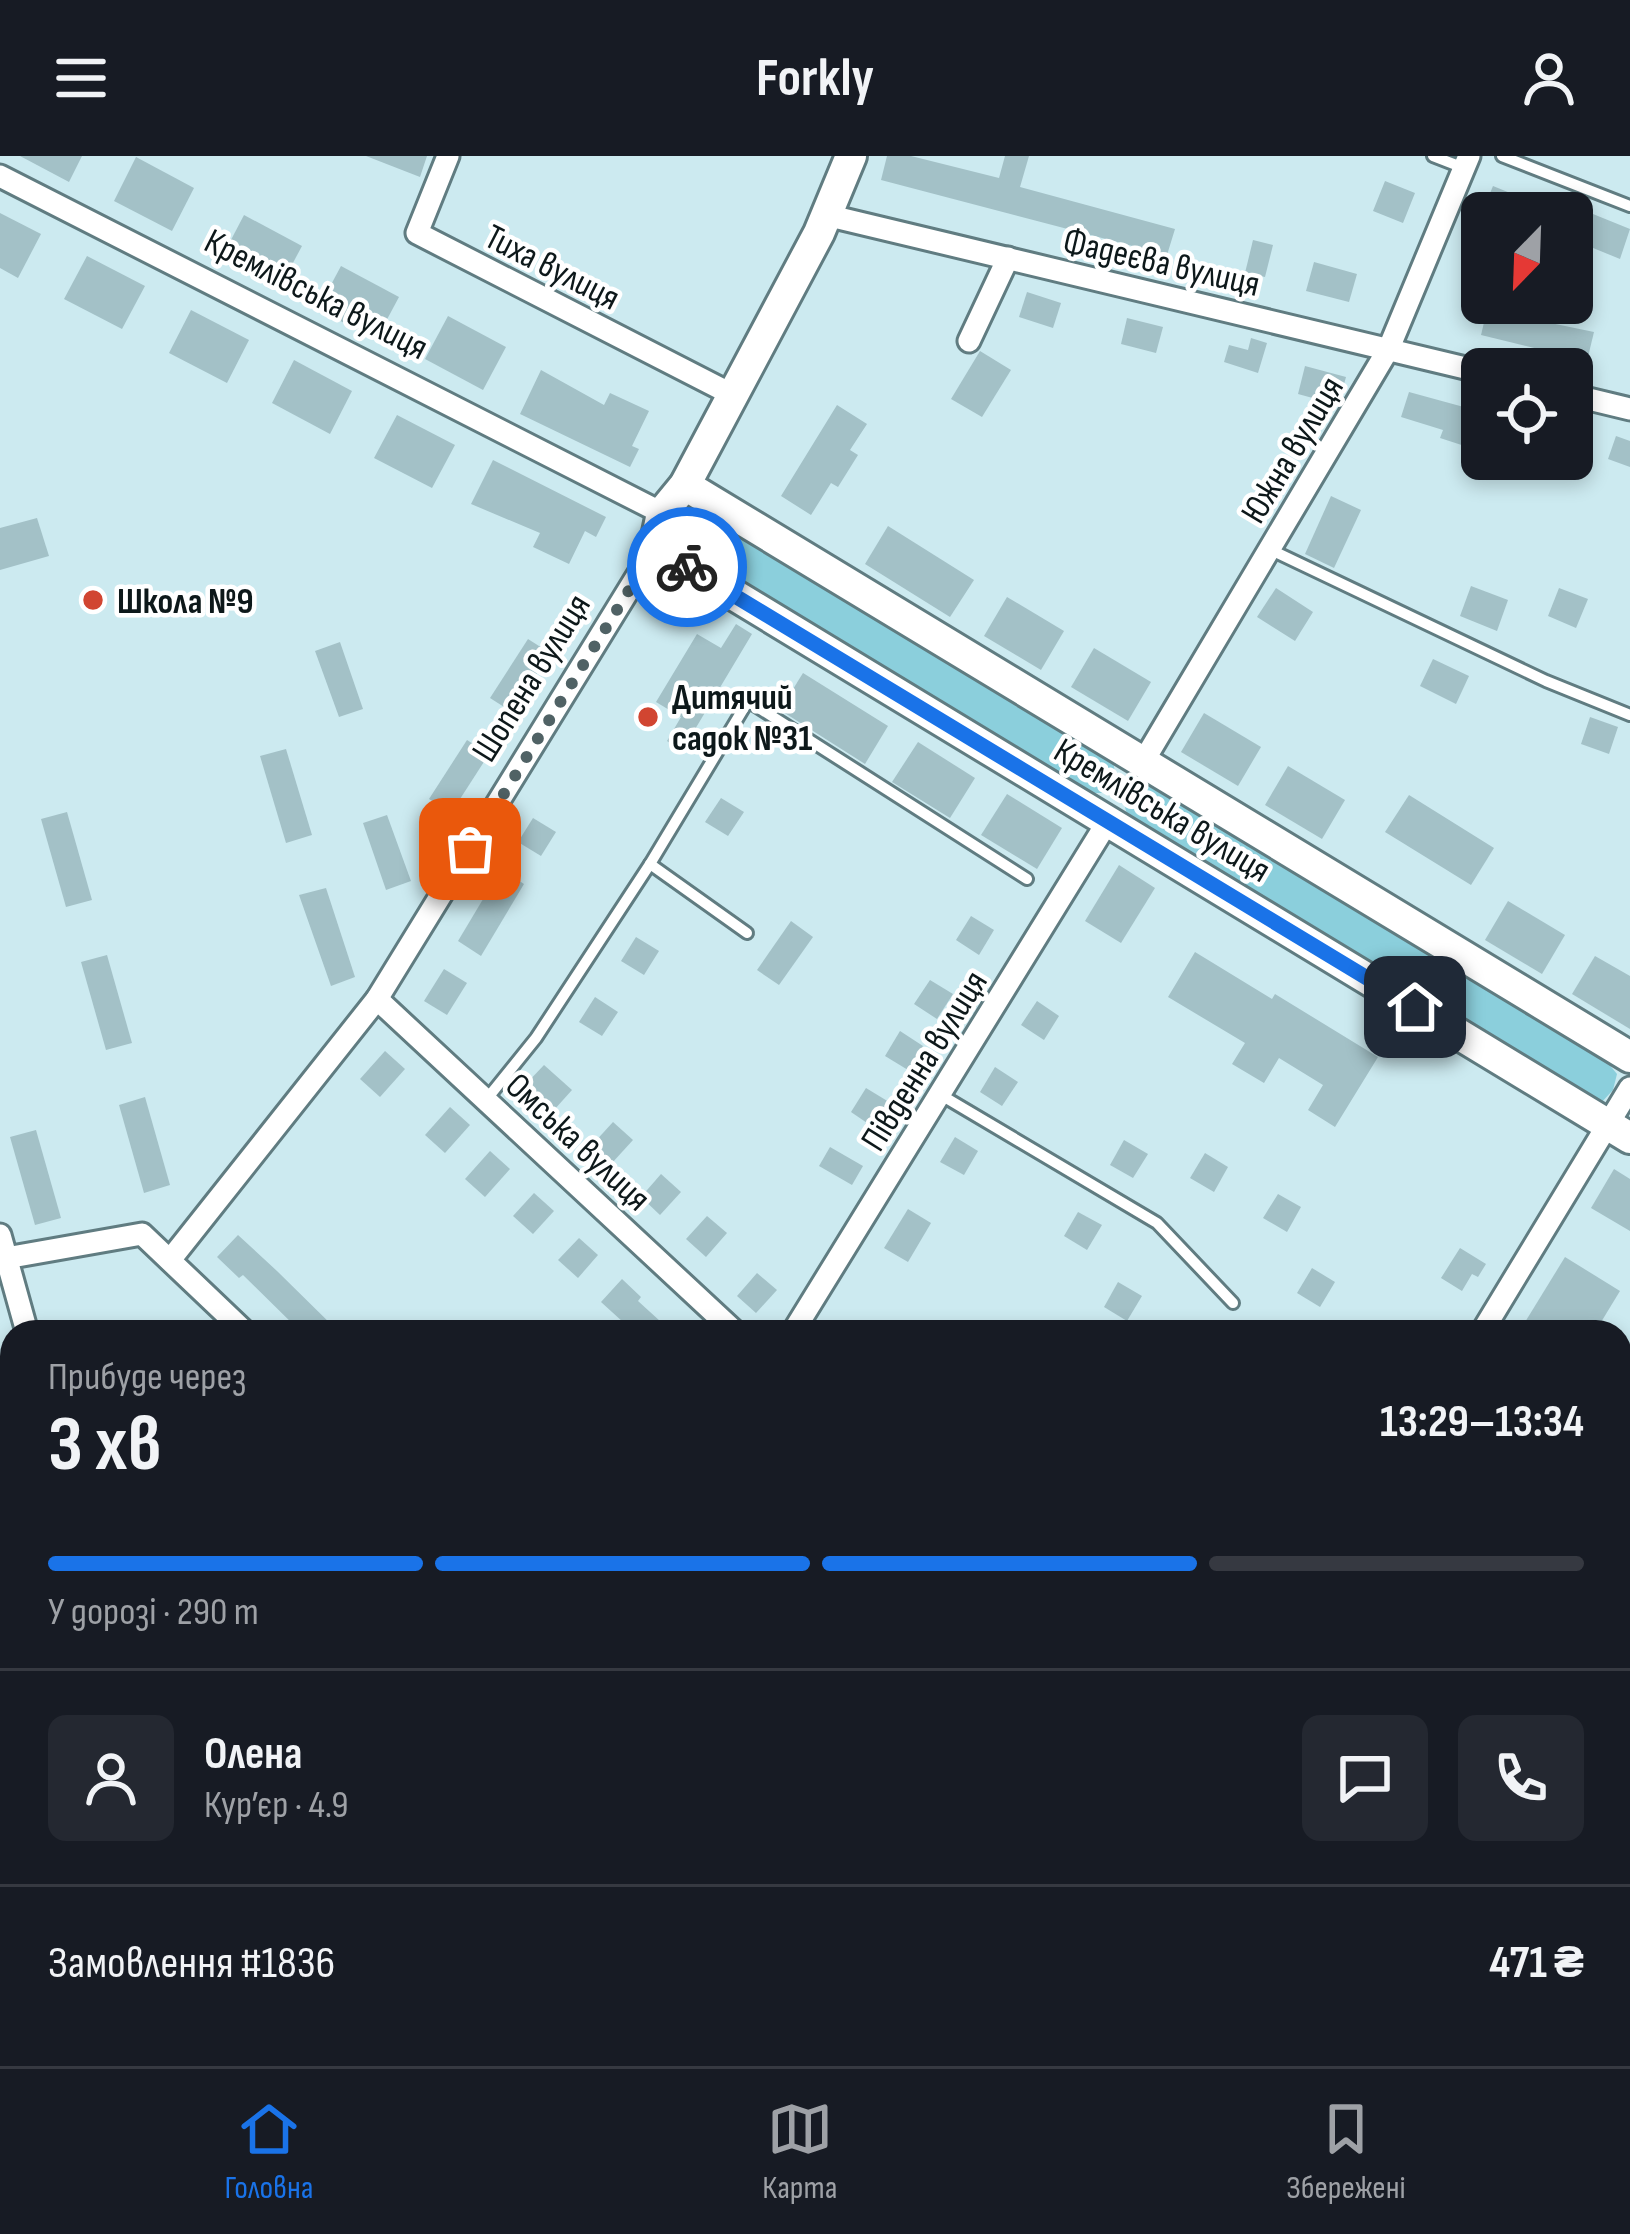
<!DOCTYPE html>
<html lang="uk">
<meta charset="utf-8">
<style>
body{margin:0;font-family:"Sofia Sans Condensed",sans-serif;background:#242831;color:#f1f3f6;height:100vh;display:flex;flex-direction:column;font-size:45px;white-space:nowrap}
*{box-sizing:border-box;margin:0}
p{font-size:39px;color:#9ea1a6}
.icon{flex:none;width:66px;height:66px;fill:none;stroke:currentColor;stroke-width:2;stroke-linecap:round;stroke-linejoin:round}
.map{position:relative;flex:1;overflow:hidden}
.drawer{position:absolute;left:0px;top:1164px;width:1632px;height:747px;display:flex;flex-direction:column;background:#171b24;border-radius:36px 36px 0 0;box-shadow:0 6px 18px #0003}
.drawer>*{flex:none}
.needle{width:78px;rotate:203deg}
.tools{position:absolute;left:1461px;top:36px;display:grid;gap:24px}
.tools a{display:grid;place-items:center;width:132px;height:132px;border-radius:18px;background:#171b24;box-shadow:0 6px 18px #0003;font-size:60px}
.pin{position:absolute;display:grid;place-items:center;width:102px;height:102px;color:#fff;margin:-51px;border-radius:24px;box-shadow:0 6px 18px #0006}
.courier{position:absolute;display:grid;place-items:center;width:120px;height:120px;margin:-60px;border:9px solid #1a73e8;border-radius:50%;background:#fff;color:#222;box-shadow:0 3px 15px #0007}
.overview em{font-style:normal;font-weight:700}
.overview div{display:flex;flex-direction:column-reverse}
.overview{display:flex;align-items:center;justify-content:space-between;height:204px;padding:0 48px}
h1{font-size:78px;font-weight:700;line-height:90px}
.bar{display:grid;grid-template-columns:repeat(4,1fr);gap:18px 12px;align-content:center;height:144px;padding:0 48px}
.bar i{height:15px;border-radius:9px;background:#363941}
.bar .current{background:#1a73e8}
.bar p{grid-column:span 4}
.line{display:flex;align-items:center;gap:30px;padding:0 48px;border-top:3px solid #363941}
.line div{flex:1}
.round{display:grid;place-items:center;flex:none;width:126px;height:126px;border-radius:18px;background:#242831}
header{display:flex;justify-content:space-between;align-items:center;height:156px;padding:0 48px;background:#171b24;font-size:54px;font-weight:700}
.dock{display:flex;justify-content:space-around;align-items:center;height:168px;border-top:3px solid #363941;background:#171b24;font-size:33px;color:#9ea1a6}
.dock a{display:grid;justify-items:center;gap:6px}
.dock .current{color:#1a73e8}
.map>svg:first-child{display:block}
.green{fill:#8bcfdc}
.building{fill:#a3c1c7}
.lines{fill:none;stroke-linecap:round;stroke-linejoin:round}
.lane-casing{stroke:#607c81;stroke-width:16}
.street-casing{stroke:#607c81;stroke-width:27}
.secondary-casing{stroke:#607c81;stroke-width:36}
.lane{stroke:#fff;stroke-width:10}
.street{stroke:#fff;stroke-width:21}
.secondary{stroke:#fff;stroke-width:30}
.done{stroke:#506265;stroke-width:12;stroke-dasharray:0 21.6}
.route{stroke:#1a73e8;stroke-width:15}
.poi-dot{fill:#d14531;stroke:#fff;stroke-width:4.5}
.labels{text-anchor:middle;stroke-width:9;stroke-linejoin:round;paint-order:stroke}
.street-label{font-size:36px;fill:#0d181a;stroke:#fff}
.poi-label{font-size:36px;font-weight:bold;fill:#0d181a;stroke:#fff;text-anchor:start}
</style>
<header><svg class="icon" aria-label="menu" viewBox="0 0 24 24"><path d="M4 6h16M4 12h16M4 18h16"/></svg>Forkly<svg class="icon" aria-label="person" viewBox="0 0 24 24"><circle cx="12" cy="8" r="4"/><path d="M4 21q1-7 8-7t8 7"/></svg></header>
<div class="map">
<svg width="1630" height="1910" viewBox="0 0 1630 1910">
<rect width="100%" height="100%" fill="#cceaf0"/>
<g class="green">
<path d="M687,353H696L1113,604L1116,624L1107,637H1090L680,391L674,372Z"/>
<path d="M1142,627L1153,630L1608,907L1617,918L1613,934L1600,948L1128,662L1123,644L1132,630Z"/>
</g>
<g class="building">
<path d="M20,0H82L69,26Z"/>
<path d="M366,0H427L420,21Z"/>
<path d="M887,0H911L999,22L1005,0H1029L1020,31L1175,73L1167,99L881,24Z"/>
<path d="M136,1L194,32L172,75L114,45Z"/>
<path d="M1385,25L1415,37L1403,67L1373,55Z"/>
<path d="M1493,30L1525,43L1519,57H1482Z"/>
<path d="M1588,56L1630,73L1620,103L1576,85Z"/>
<path d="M0,57L41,78L18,122L0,112Z"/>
<path d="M244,59L302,90L279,133L221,103Z"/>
<path d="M1253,84L1273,89L1265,121L1245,117Z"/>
<path d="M87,100L145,130L122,173L64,143Z"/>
<path d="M1314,106L1357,118L1349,146L1306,135Z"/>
<path d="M341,110L399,141L376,184L318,153Z"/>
<path d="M1027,136L1061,147L1053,172L1019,161Z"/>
<path d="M191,154L249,184L227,227L169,197Z"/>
<path d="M1487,154L1594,176L1587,205L1481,179Z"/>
<path d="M448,160L506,191L483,234L425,203Z"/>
<path d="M1127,162L1163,171L1156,197L1121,188Z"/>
<path d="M1251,182L1267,187L1258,217L1224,206L1229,189L1248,194Z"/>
<path d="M980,195L1011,214L982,261L951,243Z"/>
<path d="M294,204L352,235L330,278L272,247Z"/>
<path d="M1305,210L1346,221L1341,239L1334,237L1331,247L1298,238Z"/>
<path d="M541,214L604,249L610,237L649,255L632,290L639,293L630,311L520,258Z"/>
<path d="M1409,236L1482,256V279L1477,294L1440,282L1443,274L1401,261Z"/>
<path d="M837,249L867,268L850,294L858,299L838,331L831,327L811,359L781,340Z"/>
<path d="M397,259L455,289L432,332L374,302Z"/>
<path d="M1616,280L1630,285V311L1608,303Z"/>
<path d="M493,304L606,361L596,381L585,375L569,408L533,391L540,377L471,348Z"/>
<path d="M1331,340L1361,354L1334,412L1305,398Z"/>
<path d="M37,362L49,400L0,414V372Z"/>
<path d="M888,370L974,424L950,461L865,408Z"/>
<path d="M1471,430L1508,444L1497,475L1460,460Z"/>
<path d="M1276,432L1313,456L1295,485L1257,461Z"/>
<path d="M1559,432L1588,443L1576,472L1548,460Z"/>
<path d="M1007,441L1064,475L1041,514L984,480Z"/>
<path d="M736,468L752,478L682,595L667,585L681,561L656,546L697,478L721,492Z"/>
<path d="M528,483L550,497L512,556L490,542Z"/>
<path d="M340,486L363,553L339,561L315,495Z"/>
<path d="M1094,492L1151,526L1128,565L1071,531Z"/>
<path d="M1433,503L1469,520L1456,548L1420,530Z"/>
<path d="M803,517L888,570L865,608L780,554Z"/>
<path d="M1204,557L1261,591L1238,630L1181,596Z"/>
<path d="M1590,561L1618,571L1609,598L1581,588Z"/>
<path d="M467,584L489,598L451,657L429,643Z"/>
<path d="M918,586L975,622L950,662L892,626Z"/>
<path d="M286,593L312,679L286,687L260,600Z"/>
<path d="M1288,610L1345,644L1322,683L1265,649Z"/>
<path d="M1007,638L1062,672L1037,713L981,679Z"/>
<path d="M1409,639L1494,692L1471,729L1385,676Z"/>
<path d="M721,642L744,656L728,680L705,666Z"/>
<path d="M67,656L92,744L66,751L41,663Z"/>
<path d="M387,659L411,725L386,734L363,667Z"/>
<path d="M533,662L556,676L541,700L518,686Z"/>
<path d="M1119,709L1155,732L1121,787L1085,765Z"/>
<path d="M501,713L524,728L481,800L458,785Z"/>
<path d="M326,732L355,821L331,830L299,739Z"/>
<path d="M1508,745L1565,779L1542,818L1485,784Z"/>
<path d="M971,760L994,774L979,799L956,784Z"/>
<path d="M791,765L813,781L779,829L757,814Z"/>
<path d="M636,781L659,795L644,819L621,805Z"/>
<path d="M1195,796L1272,843L1275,838L1378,901L1335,971L1308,954L1323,929L1279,902L1264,927L1232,908L1245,887L1168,841Z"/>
<path d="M107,799L132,887L106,894L81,806Z"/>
<path d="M1595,800L1630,820V873L1572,838Z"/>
<path d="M444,813L467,827L447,859L424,845Z"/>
<path d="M930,824L953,838L937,863L914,848Z"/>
<path d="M595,841L618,856L602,880L579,866Z"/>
<path d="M1037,845L1059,860L1044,884L1021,869Z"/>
<path d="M900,875L923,890L908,914L885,900Z"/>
<path d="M385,895L405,913L380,941L360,923Z"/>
<path d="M544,909L572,934L554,954L526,928Z"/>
<path d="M995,911L1018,926L1002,950L980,936Z"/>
<path d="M866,932L889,946L873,971L851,956Z"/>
<path d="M145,941L170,1029L144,1037L119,949Z"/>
<path d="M450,951L470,969L445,997L425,979Z"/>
<path d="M613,966L633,984L612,1007L592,989Z"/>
<path d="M36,974L61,1062L35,1069L10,981Z"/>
<path d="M955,981L978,995L964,1019L940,1006Z"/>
<path d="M1124,984L1148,998L1133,1022L1110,1009Z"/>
<path d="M830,991L863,1010L852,1029L819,1010Z"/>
<path d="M490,995L510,1013L485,1041L465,1023Z"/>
<path d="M1205,997L1228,1011L1214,1036L1190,1022Z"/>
<path d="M1614,1013L1630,1023V1075L1591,1052Z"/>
<path d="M661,1018L681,1036L660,1059L641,1041Z"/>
<path d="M534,1037L554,1055L533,1078L513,1060Z"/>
<path d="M1278,1038L1301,1051L1287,1076L1263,1062Z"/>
<path d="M908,1053L931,1067L908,1106L884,1092Z"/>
<path d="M1078,1056L1102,1069L1087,1094L1064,1080Z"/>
<path d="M707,1060L727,1077L706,1101L686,1083Z"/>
<path d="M238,1079L277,1115L339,1176H301L243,1119L239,1122L217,1101Z"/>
<path d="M579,1082L598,1099L578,1122L558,1104Z"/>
<path d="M1460,1092L1486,1108L1478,1121L1472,1118L1462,1135L1441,1122Z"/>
<path d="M1565,1101L1620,1135L1595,1176H1519Z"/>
<path d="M1312,1112L1335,1126L1320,1151L1297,1137Z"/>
<path d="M757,1117L777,1134L756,1157L737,1140Z"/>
<path d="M622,1123L641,1141L638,1145L672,1176H634L601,1146Z"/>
<path d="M1118,1126L1142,1140L1127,1165L1104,1151Z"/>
</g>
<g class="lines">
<g class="lane-casing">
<g id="lane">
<path d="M1433,0L1464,12"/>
<path d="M1502,0L1630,50"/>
<path d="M1269,393L1546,525L1630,559"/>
<path d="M650,708L747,777"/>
<path d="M941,939L1157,1067L1233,1147"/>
<path d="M486,944L536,882L650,708L748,545L1027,723"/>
</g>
</g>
<g class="street-casing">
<g id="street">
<path d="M448,0L417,77L733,239"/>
<path d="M0,20L662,357"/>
<path d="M826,59L1482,216"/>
<path d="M969,185L1008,102"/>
<path d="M1572,239L1630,253"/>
<path d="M1143,606L1389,192L1469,0"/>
<path d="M377,843L735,1176"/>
<path d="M0,1079L27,1176"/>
<path d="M6,1102L142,1078L245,1176"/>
<path d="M170,1104L377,843L655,391"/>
<path d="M793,1176L1108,665"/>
<path d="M1482,1176L1630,932"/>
<path d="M1620,1717L1630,1722"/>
<path d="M228,1899L231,1910"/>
<path d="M571,1899L574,1910"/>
<path d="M664,1899L678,1910"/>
<path d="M1242,1899L1263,1910"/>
<path d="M958,1910L967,1899"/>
</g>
</g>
<g class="secondary-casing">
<g id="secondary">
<path d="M851,0L819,77L685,329L662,357L655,391L1630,982"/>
<path d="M685,329L1630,901"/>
</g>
</g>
<use href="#lane" class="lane"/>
<use href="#street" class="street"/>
<use href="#secondary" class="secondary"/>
</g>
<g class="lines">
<path class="done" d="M470,693L655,392L687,411"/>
<path class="route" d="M687,411L1415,851"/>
</g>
<g class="poi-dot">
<circle cx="93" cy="444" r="12"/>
<circle cx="648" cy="561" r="12"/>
</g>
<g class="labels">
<g class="street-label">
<text transform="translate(1162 105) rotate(13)" y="13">Фадеєва вулиця</text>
<text transform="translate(553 110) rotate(27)" y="13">Тиха вулиця</text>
<text transform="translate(317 137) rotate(27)" y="13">Кремлівська вулиця</text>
<text transform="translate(1291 293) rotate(-59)" y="13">Южна вулиця</text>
<text transform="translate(530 521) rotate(-58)" y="13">Шопена вулиця</text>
<text transform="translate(1163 653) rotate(31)" y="13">Кремлівська вулиця</text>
<text transform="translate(923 904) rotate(-58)" y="13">Південна вулиця</text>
<text transform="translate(579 985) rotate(43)" y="13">Омська вулиця</text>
</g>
<g class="poi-label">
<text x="117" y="457">Школа №9</text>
<text x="672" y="553">Дитячий<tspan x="672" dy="41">садок №31</tspan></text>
</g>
</g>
</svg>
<div class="tools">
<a><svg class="needle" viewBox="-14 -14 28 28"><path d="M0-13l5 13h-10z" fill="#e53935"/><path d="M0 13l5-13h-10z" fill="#9ea1a6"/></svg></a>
<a><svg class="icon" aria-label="locate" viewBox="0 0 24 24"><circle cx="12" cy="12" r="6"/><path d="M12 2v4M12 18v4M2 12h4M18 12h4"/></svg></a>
</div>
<div class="pin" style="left:470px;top:693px;background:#ea580c"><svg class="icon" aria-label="bag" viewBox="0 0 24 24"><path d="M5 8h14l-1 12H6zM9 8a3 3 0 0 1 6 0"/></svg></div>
<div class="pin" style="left:1415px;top:851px;background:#1f2937"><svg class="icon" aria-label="home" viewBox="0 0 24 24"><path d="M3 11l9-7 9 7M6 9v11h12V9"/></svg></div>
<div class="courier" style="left:687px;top:411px"><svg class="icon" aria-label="bike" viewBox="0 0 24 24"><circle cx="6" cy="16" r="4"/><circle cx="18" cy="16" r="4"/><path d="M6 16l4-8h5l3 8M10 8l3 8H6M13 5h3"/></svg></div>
<section class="drawer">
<div class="overview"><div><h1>3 хв</h1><p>Прибуде через</p></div><em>13:29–13:34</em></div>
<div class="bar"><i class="current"></i><i class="current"></i><i class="current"></i><i></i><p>У дорозі · 290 m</p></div>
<div class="line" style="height:216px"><a class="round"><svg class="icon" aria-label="person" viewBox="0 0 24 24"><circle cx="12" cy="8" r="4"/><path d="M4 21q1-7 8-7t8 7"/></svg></a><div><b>Олена</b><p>Кур’єр · 4.9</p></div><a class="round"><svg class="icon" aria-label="chat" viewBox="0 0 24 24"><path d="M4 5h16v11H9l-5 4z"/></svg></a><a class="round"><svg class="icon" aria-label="phone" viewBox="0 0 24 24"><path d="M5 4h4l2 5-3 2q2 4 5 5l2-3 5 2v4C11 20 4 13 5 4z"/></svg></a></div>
<div class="line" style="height:156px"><div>Замовлення #1836</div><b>471 ₴</b></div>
</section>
</div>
<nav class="dock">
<a class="current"><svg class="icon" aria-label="home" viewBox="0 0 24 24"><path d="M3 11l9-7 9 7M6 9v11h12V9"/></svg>Головна</a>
<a><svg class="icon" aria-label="map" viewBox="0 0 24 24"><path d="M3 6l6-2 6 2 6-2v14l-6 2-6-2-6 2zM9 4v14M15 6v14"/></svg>Карта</a>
<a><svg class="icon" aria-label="saved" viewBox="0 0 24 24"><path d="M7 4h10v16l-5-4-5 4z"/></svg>Збережені</a>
</nav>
